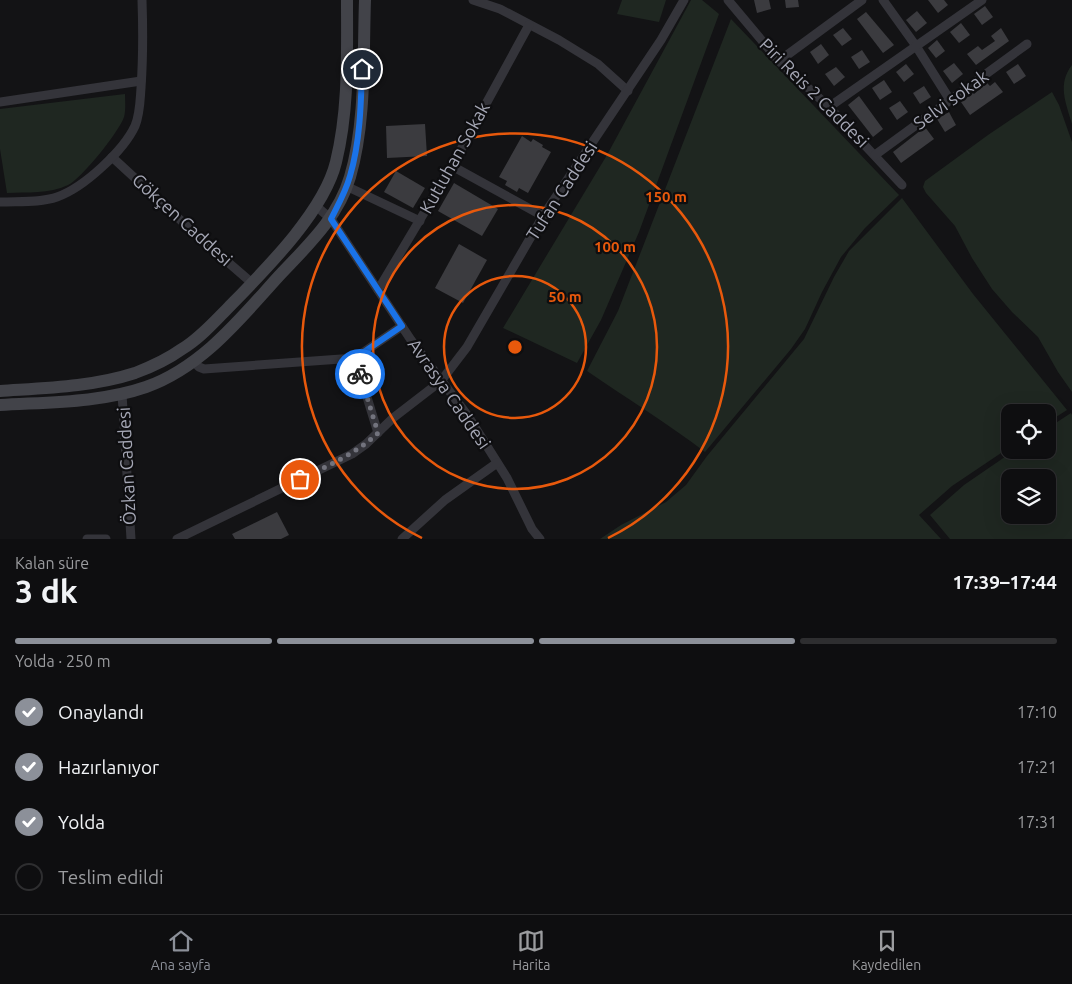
<!DOCTYPE html>
<html lang="tr">
<meta charset="utf-8">
<style>
body{margin:0;font-family:Ubuntu,sans-serif;background:#1c1c1e;color:#f1f3f6;height:100vh;display:flex;flex-direction:column;font-size:19px;white-space:nowrap}
*{box-sizing:border-box;margin:0}
p{font-size:16px;color:#9b9c9f}
.icon{flex:none;width:28px;height:28px;fill:none;stroke:currentColor;stroke-width:2;stroke-linecap:round;stroke-linejoin:round}
.map{position:relative;height:539px;overflow:hidden}
.sheet{display:flex;flex-direction:column;background:#0e0e10;flex:1}
.sheet>*{flex:none}
.tools{position:absolute;left:1001px;top:404px;display:grid;gap:10px}
.tools a{display:grid;place-items:center;width:55px;height:55px;border-radius:10px;background:#0e0e10;box-shadow:0 5px 20px #0002,0 0 0 1px #2e2e30;font-size:25px}
.pin{position:absolute;display:grid;place-items:center;width:42px;height:42px;color:#fff;margin:-21px;border:2px solid #fff;border-radius:50%;box-shadow:0 1px 5px #0007}
.courier{position:absolute;display:grid;place-items:center;width:50px;height:50px;margin:-25px;border:4px solid #1a73e8;border-radius:50%;background:#fff;color:#222;box-shadow:0 1px 6px #0007}
.head em{font-style:normal;font-weight:600}
.head div{display:flex;flex-direction:column-reverse}
.head{display:flex;align-items:center;justify-content:space-between;height:85px;padding:0 15px}
h1{font-size:32px;font-weight:600;line-height:38px}
.bar{display:grid;grid-template-columns:repeat(4,1fr);gap:8px 5px;align-content:center;height:60px;padding:0 15px}
.bar i{height:6px;border-radius:4px;background:#2e2e30}
.bar .on{background:#8c9099}
.bar p{grid-column:span 4}
ol{padding:0 15px;list-style:none}
li{display:flex;align-items:center;gap:15px;height:55px}
li p{margin-inline-start:auto}
li .icon{padding:5px;border-radius:50%;background:#8c9099;color:#fff;stroke-width:4}
li:last-child{color:#9b9c9f}
li i{width:28px;height:28px;border:2px solid #2e2e30;border-radius:50%}
.dock{display:flex;justify-content:space-around;align-items:center;height:70px;border-top:1px solid #2e2e30;background:#0e0e10;font-size:14px;color:#9b9c9f}
.dock a{display:grid;justify-items:center;gap:2px}
.dock .on{color:#8c9099}
.map>svg:first-child{display:block}
.green{fill:#1f2721;fill-rule:evenodd}
.building{fill:#3b3b3f}
.lines{fill:none;stroke-linecap:round;stroke-linejoin:round}
.street{stroke:#34343a;stroke-width:9}
.secondary{stroke:#424349;stroke-width:12}
.done{stroke:#72737d;stroke-width:5;stroke-dasharray:0 9}
.route{stroke:#1a73e8;stroke-width:6}
.ring{fill:none;stroke:#e8590c;stroke-width:2.5}
.labels{text-anchor:middle;stroke-width:4.5;stroke-linejoin:round;paint-order:stroke}
.street-label{font-size:18px;fill:#a5a7b5;stroke:#0e0e10}
.centre{fill:#e8590c;stroke:#0e0e10;stroke-width:2.5}
.ring-label{font-size:15px;text-anchor:middle;font-weight:bold;fill:#e8590c;stroke:#0e0e10;stroke-width:4.5;stroke-linejoin:round;paint-order:stroke}
</style>
<div class="map">
<svg width="1072" height="539" viewBox="0 0 1072 539">
<rect width="100%" height="100%" fill="#131315"/>
<g class="green">
<path d="M622,0H666L659,22L617,14Z"/>
<path d="M691,0H702L719,14L639,232L601,320L577,363L503,328L607,155Z"/>
<path d="M731,19L899,195L865,228L841,257L822,292L805,329L791,349L705,452C667,423 626,398 587,371L618,311Z"/>
<path d="M1072,65V124C1066,103 1057,84 1072,65Z"/>
<path d="M1052,92L1059,105L1072,142V392L1058,372L1038,337L1012,312L992,289L972,258L955,226L926,193L923,187L925,181L988,135Z"/>
<path d="M125,94C125,101 126,111 124,117C119,132 81,179 68,185C49,194 27,192 7,193L0,149V109Z"/>
<path d="M902,198L973,294L1067,410L1048,422V412H1010V447L952,486L919,515L941,539H600L621,525L666,502L686,485L707,456L804,339L834,277L849,251Z"/>
<path d="M1071,413L1072,415V539H950L930,515L964,485L1015,450H1048V428ZM1010,478H1048V515H1010Z"/>
</g>
<g class="building">
<path d="M754,0H769L771,9L757,13Z"/>
<path d="M785,0H798L799,7L786,8Z"/>
<path d="M928,0H944L948,5L938,13Z"/>
<path d="M985,6L993,17L982,25L974,14Z"/>
<path d="M917,11L927,23L916,32L906,20Z"/>
<path d="M866,12L894,45L883,53L857,19Z"/>
<path d="M961,23L970,35L959,43L950,32Z"/>
<path d="M843,28L852,39L842,46L833,35Z"/>
<path d="M1001,28L1009,41L976,65L967,54L978,46L982,50L995,41L991,36Z"/>
<path d="M937,40L945,51L936,58L928,48Z"/>
<path d="M821,44L829,55L818,64L810,52Z"/>
<path d="M862,50L870,62L859,69L851,57Z"/>
<path d="M954,63L963,74L952,83L943,71Z"/>
<path d="M906,64L914,74L904,82L896,72Z"/>
<path d="M1018,64L1026,76L1014,84L1006,72Z"/>
<path d="M836,67L845,77L834,86L825,74Z"/>
<path d="M884,80L892,92L880,100L872,88Z"/>
<path d="M995,82L1003,92L970,115L961,102L973,93L974,94L987,83L990,86Z"/>
<path d="M924,86L931,97L920,104L913,93Z"/>
<path d="M859,96L883,129L873,137L848,105Z"/>
<path d="M900,101L908,112L897,120L889,108Z"/>
<path d="M949,112L956,125L945,132L937,119Z"/>
<path d="M425,124L427,156L387,158L386,126Z"/>
<path d="M925,127L934,139L901,163L893,152Z"/>
<path d="M522,136L531,142L533,139L543,145L542,147L551,152L528,193L519,188L517,192L505,185L507,181L499,177Z"/>
<path d="M396,171L425,188L413,208L384,192Z"/>
<path d="M454,183L498,209L482,236L438,211Z"/>
<path d="M459,244L487,260L463,303L435,288Z"/>
<path d="M277,512L289,535L281,539H235L232,534Z"/>
</g>
<g class="lines">
<g class="street">
<path d="M473,0L500,9L559,40L598,64L628,91"/>
<path d="M728,0L779,61L829,107L902,185"/>
<path d="M883,0L916,46L950,100"/>
<path d="M779,61L862,0"/>
<path d="M0,102L141,81"/>
<path d="M829,107L982,0"/>
<path d="M875,155L1027,44"/>
<path d="M112,157L200,238L252,283"/>
<path d="M452,166L543,216"/>
<path d="M346,186L420,221"/>
<path d="M0,202C18,201 40,203 57,197C74,191 89,179 102,167C114,156 128,141 135,126C140,114 140,101 141,88C143,59 143,29 142,0"/>
<path d="M316,206L331,219L411,340L468,416L507,478L532,529L540,539"/>
<path d="M378,290L452,166L529,25"/>
<path d="M193,361L199,367L204,369L355,358"/>
<path d="M122,394L131,539"/>
<path d="M378,433L355,358L402,326"/>
<path d="M87,539H106"/>
<path d="M177,539L352,454L366,444L393,418L441,381L467,347L543,216L661,40L684,0"/>
<path d="M402,539L445,500L497,463"/>
</g>
<g class="secondary">
<path d="M0,391C44,388 92,387 135,373C151,367 168,359 182,349C199,339 213,323 227,309C263,272 324,212 336,162C349,109 347,54 347,0"/>
<path d="M0,405C48,402 100,403 146,387C202,367 240,319 278,277C307,246 338,218 350,177C366,123 363,56 365,0"/>
</g>
</g>
<g class="lines">
<path class="done" d="M300,479C327,466 356,454 378,433L360,374"/>
<path class="route" d="M360,374L355,358L402,326L331,219C338,205 346,191 350,176C360,142 361,105 362,69"/>
</g>
<g class="ring">
<circle cx="515" cy="347" r="71"/>
<circle cx="515" cy="347" r="142"/>
<path d="M422 538A213 213 0 1 1 608 538"/>
</g>
<g class="labels">
<g class="street-label">
<text transform="translate(814 93) rotate(45)" y="6">Piri Reis 2 Caddesi</text>
<text transform="translate(951 100) rotate(-36)" y="6">Selvi sokak</text>
<text transform="translate(455 158) rotate(-61)" y="6">Kutluhan Sokak</text>
<text transform="translate(562 191) rotate(-57)" y="6">Tufan Caddesi</text>
<text transform="translate(182 220) rotate(42)" y="6">Gökçen Caddesi</text>
<text transform="translate(449 394) rotate(55)" y="6">Avrasya Caddesi</text>
<text transform="translate(127 466) rotate(-93)" y="6">Özkan Caddesi</text>
</g>
</g>
<circle cx="515" cy="347" r="8" class="centre"/>
<g class="ring-label">
<text x="666" y="202">150 m</text>
<text x="615" y="252">100 m</text>
<text x="565" y="302">50 m</text>
</g>
</svg>
<div class="tools">
<a><svg class="icon" aria-label="locate" viewBox="0 0 24 24"><circle cx="12" cy="12" r="6"/><path d="M12 2v4M12 18v4M2 12h4M18 12h4"/></svg></a>
<a><svg class="icon" aria-label="layers" viewBox="0 0 24 24"><path d="M12 4l9 5-9 5-9-5zM3 14l9 5 9-5"/></svg></a>
</div>
<div class="pin" style="left:300px;top:479px;background:#ea580c"><svg class="icon" aria-label="bag" viewBox="0 0 24 24"><path d="M5 8h14l-1 12H6zM9 8a3 3 0 0 1 6 0"/></svg></div>
<div class="pin" style="left:362px;top:69px;background:#1f2937"><svg class="icon" aria-label="home" viewBox="0 0 24 24"><path d="M3 11l9-7 9 7M6 9v11h12V9"/></svg></div>
<div class="courier" style="left:360px;top:374px"><svg class="icon" aria-label="bike" viewBox="0 0 24 24"><circle cx="6" cy="16" r="4"/><circle cx="18" cy="16" r="4"/><path d="M6 16l4-8h5l3 8M10 8l3 8H6M13 5h3"/></svg></div>
</div>
<section class="sheet">
<div class="head"><div><h1>3 dk</h1><p>Kalan süre</p></div><em>17:39–17:44</em></div>
<div class="bar"><i class="on"></i><i class="on"></i><i class="on"></i><i></i><p>Yolda · 250 m</p></div>
<ol>
<li><svg class="icon" aria-label="check" viewBox="0 0 24 24"><path d="M5 12l5 5 9-10"/></svg>Onaylandı<p>17:10</p></li>
<li><svg class="icon" aria-label="check" viewBox="0 0 24 24"><path d="M5 12l5 5 9-10"/></svg>Hazırlanıyor<p>17:21</p></li>
<li><svg class="icon" aria-label="check" viewBox="0 0 24 24"><path d="M5 12l5 5 9-10"/></svg>Yolda<p>17:31</p></li>
<li><i></i>Teslim edildi</li>
</ol>
</section>
<nav class="dock">
<a class="on"><svg class="icon" aria-label="home" viewBox="0 0 24 24"><path d="M3 11l9-7 9 7M6 9v11h12V9"/></svg>Ana sayfa</a>
<a><svg class="icon" aria-label="map" viewBox="0 0 24 24"><path d="M3 6l6-2 6 2 6-2v14l-6 2-6-2-6 2zM9 4v14M15 6v14"/></svg>Harita</a>
<a><svg class="icon" aria-label="saved" viewBox="0 0 24 24"><path d="M7 4h10v16l-5-4-5 4z"/></svg>Kaydedilen</a>
</nav>
